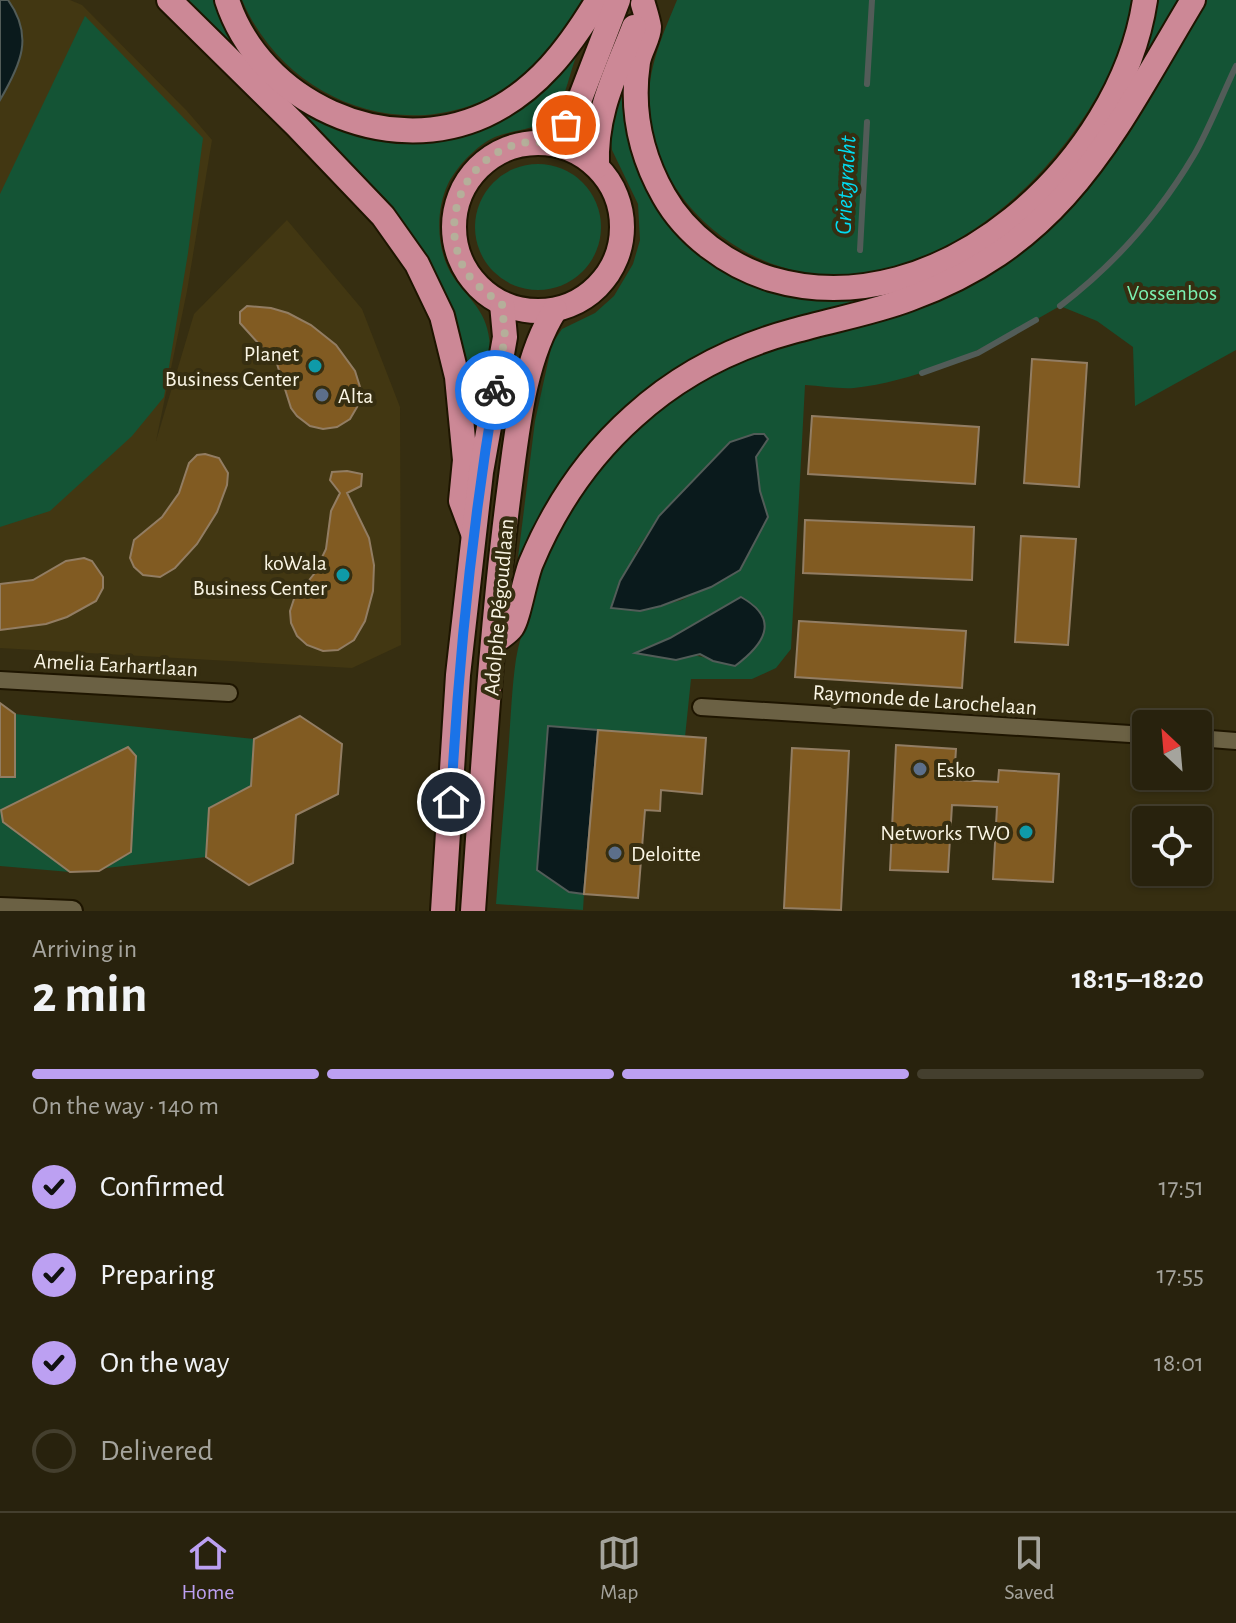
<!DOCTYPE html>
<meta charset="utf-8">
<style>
body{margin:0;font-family:"Alegreya Sans",sans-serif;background:#302a16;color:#f1f3f6;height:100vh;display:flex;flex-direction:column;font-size:30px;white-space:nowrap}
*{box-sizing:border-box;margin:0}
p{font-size:26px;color:#a5a49d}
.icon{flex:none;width:44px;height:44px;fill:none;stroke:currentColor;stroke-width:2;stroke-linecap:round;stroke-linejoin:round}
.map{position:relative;height:911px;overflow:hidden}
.sheet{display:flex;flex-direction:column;background:#28220d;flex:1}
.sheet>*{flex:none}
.needle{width:52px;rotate:334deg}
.buttons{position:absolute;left:1132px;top:710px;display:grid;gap:16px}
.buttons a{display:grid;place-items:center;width:80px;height:80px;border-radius:8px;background:#28220d;box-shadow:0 2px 6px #0004,0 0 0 2px #443f2e;font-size:40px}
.pin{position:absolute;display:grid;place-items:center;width:68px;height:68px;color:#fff;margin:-34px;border:4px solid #fff;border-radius:50%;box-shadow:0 2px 8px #0007}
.courier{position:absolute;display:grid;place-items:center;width:80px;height:80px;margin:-40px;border:6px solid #1a73e8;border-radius:50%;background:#fff;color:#222;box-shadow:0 2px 10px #0007}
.summary em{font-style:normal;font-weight:700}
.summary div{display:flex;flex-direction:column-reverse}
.summary{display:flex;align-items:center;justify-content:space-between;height:136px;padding:0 32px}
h1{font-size:52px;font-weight:700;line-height:60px}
.bar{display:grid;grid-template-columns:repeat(4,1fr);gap:12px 8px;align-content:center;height:96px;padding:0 32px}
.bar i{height:10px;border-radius:6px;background:#443f2e}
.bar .on{background:#bca0f2}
.bar p{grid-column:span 4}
ol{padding:0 32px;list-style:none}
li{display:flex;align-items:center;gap:24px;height:88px}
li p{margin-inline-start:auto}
li .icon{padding:8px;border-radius:50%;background:#bca0f2;color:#111;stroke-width:4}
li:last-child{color:#a5a49d}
li i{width:44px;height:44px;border:4px solid #443f2e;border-radius:50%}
.tab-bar{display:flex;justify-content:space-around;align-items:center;height:112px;border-top:2px solid #443f2e;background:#28220d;font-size:22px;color:#a5a49d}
.tab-bar a{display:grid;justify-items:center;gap:4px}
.tab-bar .on{color:#bca0f2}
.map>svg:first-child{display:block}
.built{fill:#423712}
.green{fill:#145435;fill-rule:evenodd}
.water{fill:#0a1a1c;stroke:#525c58;stroke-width:2}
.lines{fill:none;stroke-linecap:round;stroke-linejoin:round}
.stream{stroke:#525c58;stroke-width:6}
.building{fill:#815b22;stroke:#927d63;stroke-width:2}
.minor-casing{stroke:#1e1500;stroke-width:20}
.tertiary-casing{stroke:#1e1500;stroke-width:24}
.trunk-casing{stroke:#1e1500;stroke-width:28}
.minor{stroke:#6b6144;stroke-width:16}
.tertiary{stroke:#6b6144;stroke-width:20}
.trunk{stroke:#cc8896;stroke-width:24}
.done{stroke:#b5af9a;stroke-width:8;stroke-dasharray:0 14.4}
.route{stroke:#1a73e8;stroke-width:10}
.culture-dot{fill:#0f9aa8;stroke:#362e11;stroke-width:3}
.service-dot{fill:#5c6f8a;stroke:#362e11;stroke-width:3}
.labels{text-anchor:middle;stroke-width:8;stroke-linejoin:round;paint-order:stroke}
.park-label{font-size:22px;fill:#7bf0b1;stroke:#362e11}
.poi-label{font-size:22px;fill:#faf5e4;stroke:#362e11;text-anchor:end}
.street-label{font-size:22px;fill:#faf5e4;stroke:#362e11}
.water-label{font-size:24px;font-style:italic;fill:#00dcf2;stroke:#362e11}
</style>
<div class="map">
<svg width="1236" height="911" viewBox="0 0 1236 911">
<rect width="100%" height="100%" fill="#362e11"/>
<path class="built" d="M0,0H70L82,5L187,111L212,140L187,291L156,441L194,314L287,220L362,309L400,407L401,645L352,668L0,648Z"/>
<g class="green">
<path d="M178,0H217L272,86Z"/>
<path d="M242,0H582C565,28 547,56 522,77C425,153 289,110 242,0Z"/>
<path d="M677,0H1134C1127,27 1119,56 1106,80C1058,171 972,254 868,273C763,292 649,209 649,99C649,64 664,32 677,0Z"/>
<path d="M1156,0H1182L1138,75Z"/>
<path d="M1207,0H1236V350L1135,406L1133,347L1097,321L1060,306C995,343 930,379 854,388C839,389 821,386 805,385L791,649L776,668L752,679H691L685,737L548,726L569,892L584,894L583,910L496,904C500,850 505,795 509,741C511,714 512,686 516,659C518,645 523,631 527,617C559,501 642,393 760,354C810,338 862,329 911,312C956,296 1001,271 1037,241C1113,178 1159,84 1207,0ZM768,439L756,457L760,491L768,517L740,570L682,600L640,611L633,609L635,553L659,516L730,442ZM741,597L713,661C691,649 664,660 636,653L670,638Z"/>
<path d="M85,16L203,138L188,253L164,397L132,436L50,511L0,527V194Z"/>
<path d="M577,54C570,72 566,95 556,112C545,130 513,129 495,137C477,145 457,166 448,184C435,211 436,252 454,278C465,294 482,308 487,328C497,362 480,414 473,449L422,254L386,199L297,112L299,107L353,130L509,114L543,91Z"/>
<path d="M627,81L669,222L825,298L865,297L866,303L742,338L694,358L640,397L514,590L535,421L552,344L562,329L595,313L614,296L633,264L640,240L638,204L612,150L609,127Z"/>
<circle cx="538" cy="227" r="63"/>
<path d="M15,714L254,739L251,786L209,808L206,857L70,872L0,866V774L15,768Z"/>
</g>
<g class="water">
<path d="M0,0H8C34,36 21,64 0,100Z"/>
<path d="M754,434H764L768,439L756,457L760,491L768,517L740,570L711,587L661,606L640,611L611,608L620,581L659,516L730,442Z"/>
<path d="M741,597C782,620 763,645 735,666L713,661L700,654L676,660L635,653L670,638Z"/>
<path d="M548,726L598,730L584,894L569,892L537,870Z"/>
</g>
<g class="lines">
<g class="stream">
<path d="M867,84L872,0"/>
<path d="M860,250L867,122"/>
<path d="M1060,306C1114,265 1159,214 1194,155C1210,127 1222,95 1236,66"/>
<path d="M922,373L978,353L1036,320"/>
</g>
</g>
<g class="building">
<path d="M247,306L271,308L288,313L311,325L336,345L355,371L361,390L360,402L350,419L337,427L323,429L310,426L297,416L291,408L277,364L240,323V312Z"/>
<path d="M1032,359L1087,363L1079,487L1024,483Z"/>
<path d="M812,416L979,427L975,484L808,474Z"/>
<path d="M205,454L219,458L228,473L227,485L217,512L197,544L175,568L160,577L143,575L134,567L130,558L134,540L162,517L179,493L189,463L197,455Z"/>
<path d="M347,471L362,474L361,486L347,493L369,538L374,565L373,591L365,621L354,640L338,650L323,651L307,645L297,636L291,623L290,611L294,599L314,574L326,549L331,511L340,493L330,480L332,472Z"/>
<path d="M805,520L974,527L972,580L803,573Z"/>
<path d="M1021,536L1076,539L1068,645L1015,642Z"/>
<path d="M84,558L92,561L103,577V588L96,601L67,617L46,624L0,630V584L33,580L66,561Z"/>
<path d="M799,621L966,631L962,688L795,677Z"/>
<path d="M0,703L15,714V777H0Z"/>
<path d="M300,716L342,744L338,794L296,815L293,863L249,885L206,857L209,808L251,786L254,739Z"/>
<path d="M598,730L706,738L702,794L661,790L660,811L645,810L638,898L584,894Z"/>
<path d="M896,745L956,749L954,780L998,782L999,770L1059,774L1053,882L993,879L997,807L952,805L948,872L890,870Z"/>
<path d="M128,747L136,756L131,852L99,871L70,872L3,822L1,810Z"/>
<path d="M792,748L849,751L841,910L784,908Z"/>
</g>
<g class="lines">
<g class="minor-casing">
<g id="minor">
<path d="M0,680L229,693"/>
<path d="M701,707L1146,735"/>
<path d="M1198,738L1236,741"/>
</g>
</g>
<g class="tertiary-casing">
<path id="tertiary" d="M0,908L72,911"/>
</g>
<g class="trunk-casing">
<g id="trunk">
<path d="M169,0L297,126L383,216L417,264L442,316L457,377L465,460L461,501L473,533"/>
<path d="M227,0C260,102 386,160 485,115C537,91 569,48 598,0"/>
<path d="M643,4C645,11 648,20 649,27C649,38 640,50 638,62C631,109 640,154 664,196C686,235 728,266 771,279C941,329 1121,161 1145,0"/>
<circle cx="538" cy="227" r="84"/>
<path d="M553,143L578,104L618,0"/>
<path d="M597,166C595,112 615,76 634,27"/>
<path d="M494,642C499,638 508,633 512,627C518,619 525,577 531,563C554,508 589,456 634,416C679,375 734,347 793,331C831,320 872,313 909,299C1066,242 1113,133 1193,0"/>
<path d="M443,911L458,675L481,472L505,337L502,304"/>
<path d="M473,911C483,771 491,631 509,492C517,433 523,360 555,310"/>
</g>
</g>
<use href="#minor" class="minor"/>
<use href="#tertiary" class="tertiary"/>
<use href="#trunk" class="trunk"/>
</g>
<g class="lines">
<path class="done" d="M495,390L505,337L502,304C485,292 467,280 460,259C441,210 470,154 522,143C532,141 544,143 553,143L566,125"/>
<path class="route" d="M451,802C458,664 472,527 495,390"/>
</g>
<g class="culture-dot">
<circle cx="315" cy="366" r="8"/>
<circle cx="343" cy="575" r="8"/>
<circle cx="1026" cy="832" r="8"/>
</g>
<g class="service-dot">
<circle cx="322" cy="395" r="8"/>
<circle cx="920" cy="769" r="8"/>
<circle cx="615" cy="853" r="8"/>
</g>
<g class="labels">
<g class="park-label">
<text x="1172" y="300">Vossenbos</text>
</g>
<g class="poi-label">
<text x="299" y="361">Planet<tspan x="299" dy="25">Business Center</tspan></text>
<text x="338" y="403" text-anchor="start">Alta</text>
<text x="327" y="570">koWala<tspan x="327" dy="25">Business Center</tspan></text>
<text x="936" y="777" text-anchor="start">Esko</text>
<text x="1010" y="840">Networks TWO</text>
<text x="631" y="861" text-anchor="start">Deloitte</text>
</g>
<g class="street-label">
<text transform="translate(498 607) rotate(-85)" y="8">Adolphe Pégoudlaan</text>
<text transform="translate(116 664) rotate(3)" y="8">Amelia Earhartlaan</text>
<text transform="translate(925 699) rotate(4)" y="8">Raymonde de Larochelaan</text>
</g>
<g class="water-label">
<text transform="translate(845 185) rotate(-87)" y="8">Grietgracht</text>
</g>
</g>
</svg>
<div class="buttons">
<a><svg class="needle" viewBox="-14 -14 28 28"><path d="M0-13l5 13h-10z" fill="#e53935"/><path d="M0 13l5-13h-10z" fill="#a5a49d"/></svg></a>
<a><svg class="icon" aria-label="locate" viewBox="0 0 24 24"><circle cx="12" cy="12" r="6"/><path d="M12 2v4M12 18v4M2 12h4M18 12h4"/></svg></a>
</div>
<div class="pin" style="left:566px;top:125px;background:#ea580c"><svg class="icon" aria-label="bag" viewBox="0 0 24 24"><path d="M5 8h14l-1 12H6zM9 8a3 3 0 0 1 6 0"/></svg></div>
<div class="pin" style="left:451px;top:802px;background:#1f2937"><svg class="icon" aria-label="home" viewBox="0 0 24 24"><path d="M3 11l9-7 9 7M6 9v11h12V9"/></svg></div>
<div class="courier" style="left:495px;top:390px"><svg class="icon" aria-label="bike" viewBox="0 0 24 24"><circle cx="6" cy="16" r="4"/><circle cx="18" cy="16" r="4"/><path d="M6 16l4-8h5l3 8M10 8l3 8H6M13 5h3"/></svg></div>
</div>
<section class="sheet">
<div class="summary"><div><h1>2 min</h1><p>Arriving in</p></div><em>18:15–18:20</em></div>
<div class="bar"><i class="on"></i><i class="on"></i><i class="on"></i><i></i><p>On the way · 140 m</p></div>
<ol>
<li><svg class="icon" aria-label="check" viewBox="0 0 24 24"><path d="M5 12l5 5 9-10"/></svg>Confirmed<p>17:51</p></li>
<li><svg class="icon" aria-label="check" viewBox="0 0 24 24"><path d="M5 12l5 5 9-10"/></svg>Preparing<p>17:55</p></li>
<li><svg class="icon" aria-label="check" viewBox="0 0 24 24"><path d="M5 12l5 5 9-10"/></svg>On the way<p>18:01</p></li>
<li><i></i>Delivered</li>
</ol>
</section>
<nav class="tab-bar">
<a class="on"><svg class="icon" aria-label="home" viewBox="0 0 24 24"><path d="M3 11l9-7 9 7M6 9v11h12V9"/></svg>Home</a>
<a><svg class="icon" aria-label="map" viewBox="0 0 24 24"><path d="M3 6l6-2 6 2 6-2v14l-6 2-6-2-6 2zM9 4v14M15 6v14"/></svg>Map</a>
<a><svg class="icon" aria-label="saved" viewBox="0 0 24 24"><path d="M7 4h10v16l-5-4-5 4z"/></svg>Saved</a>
</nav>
